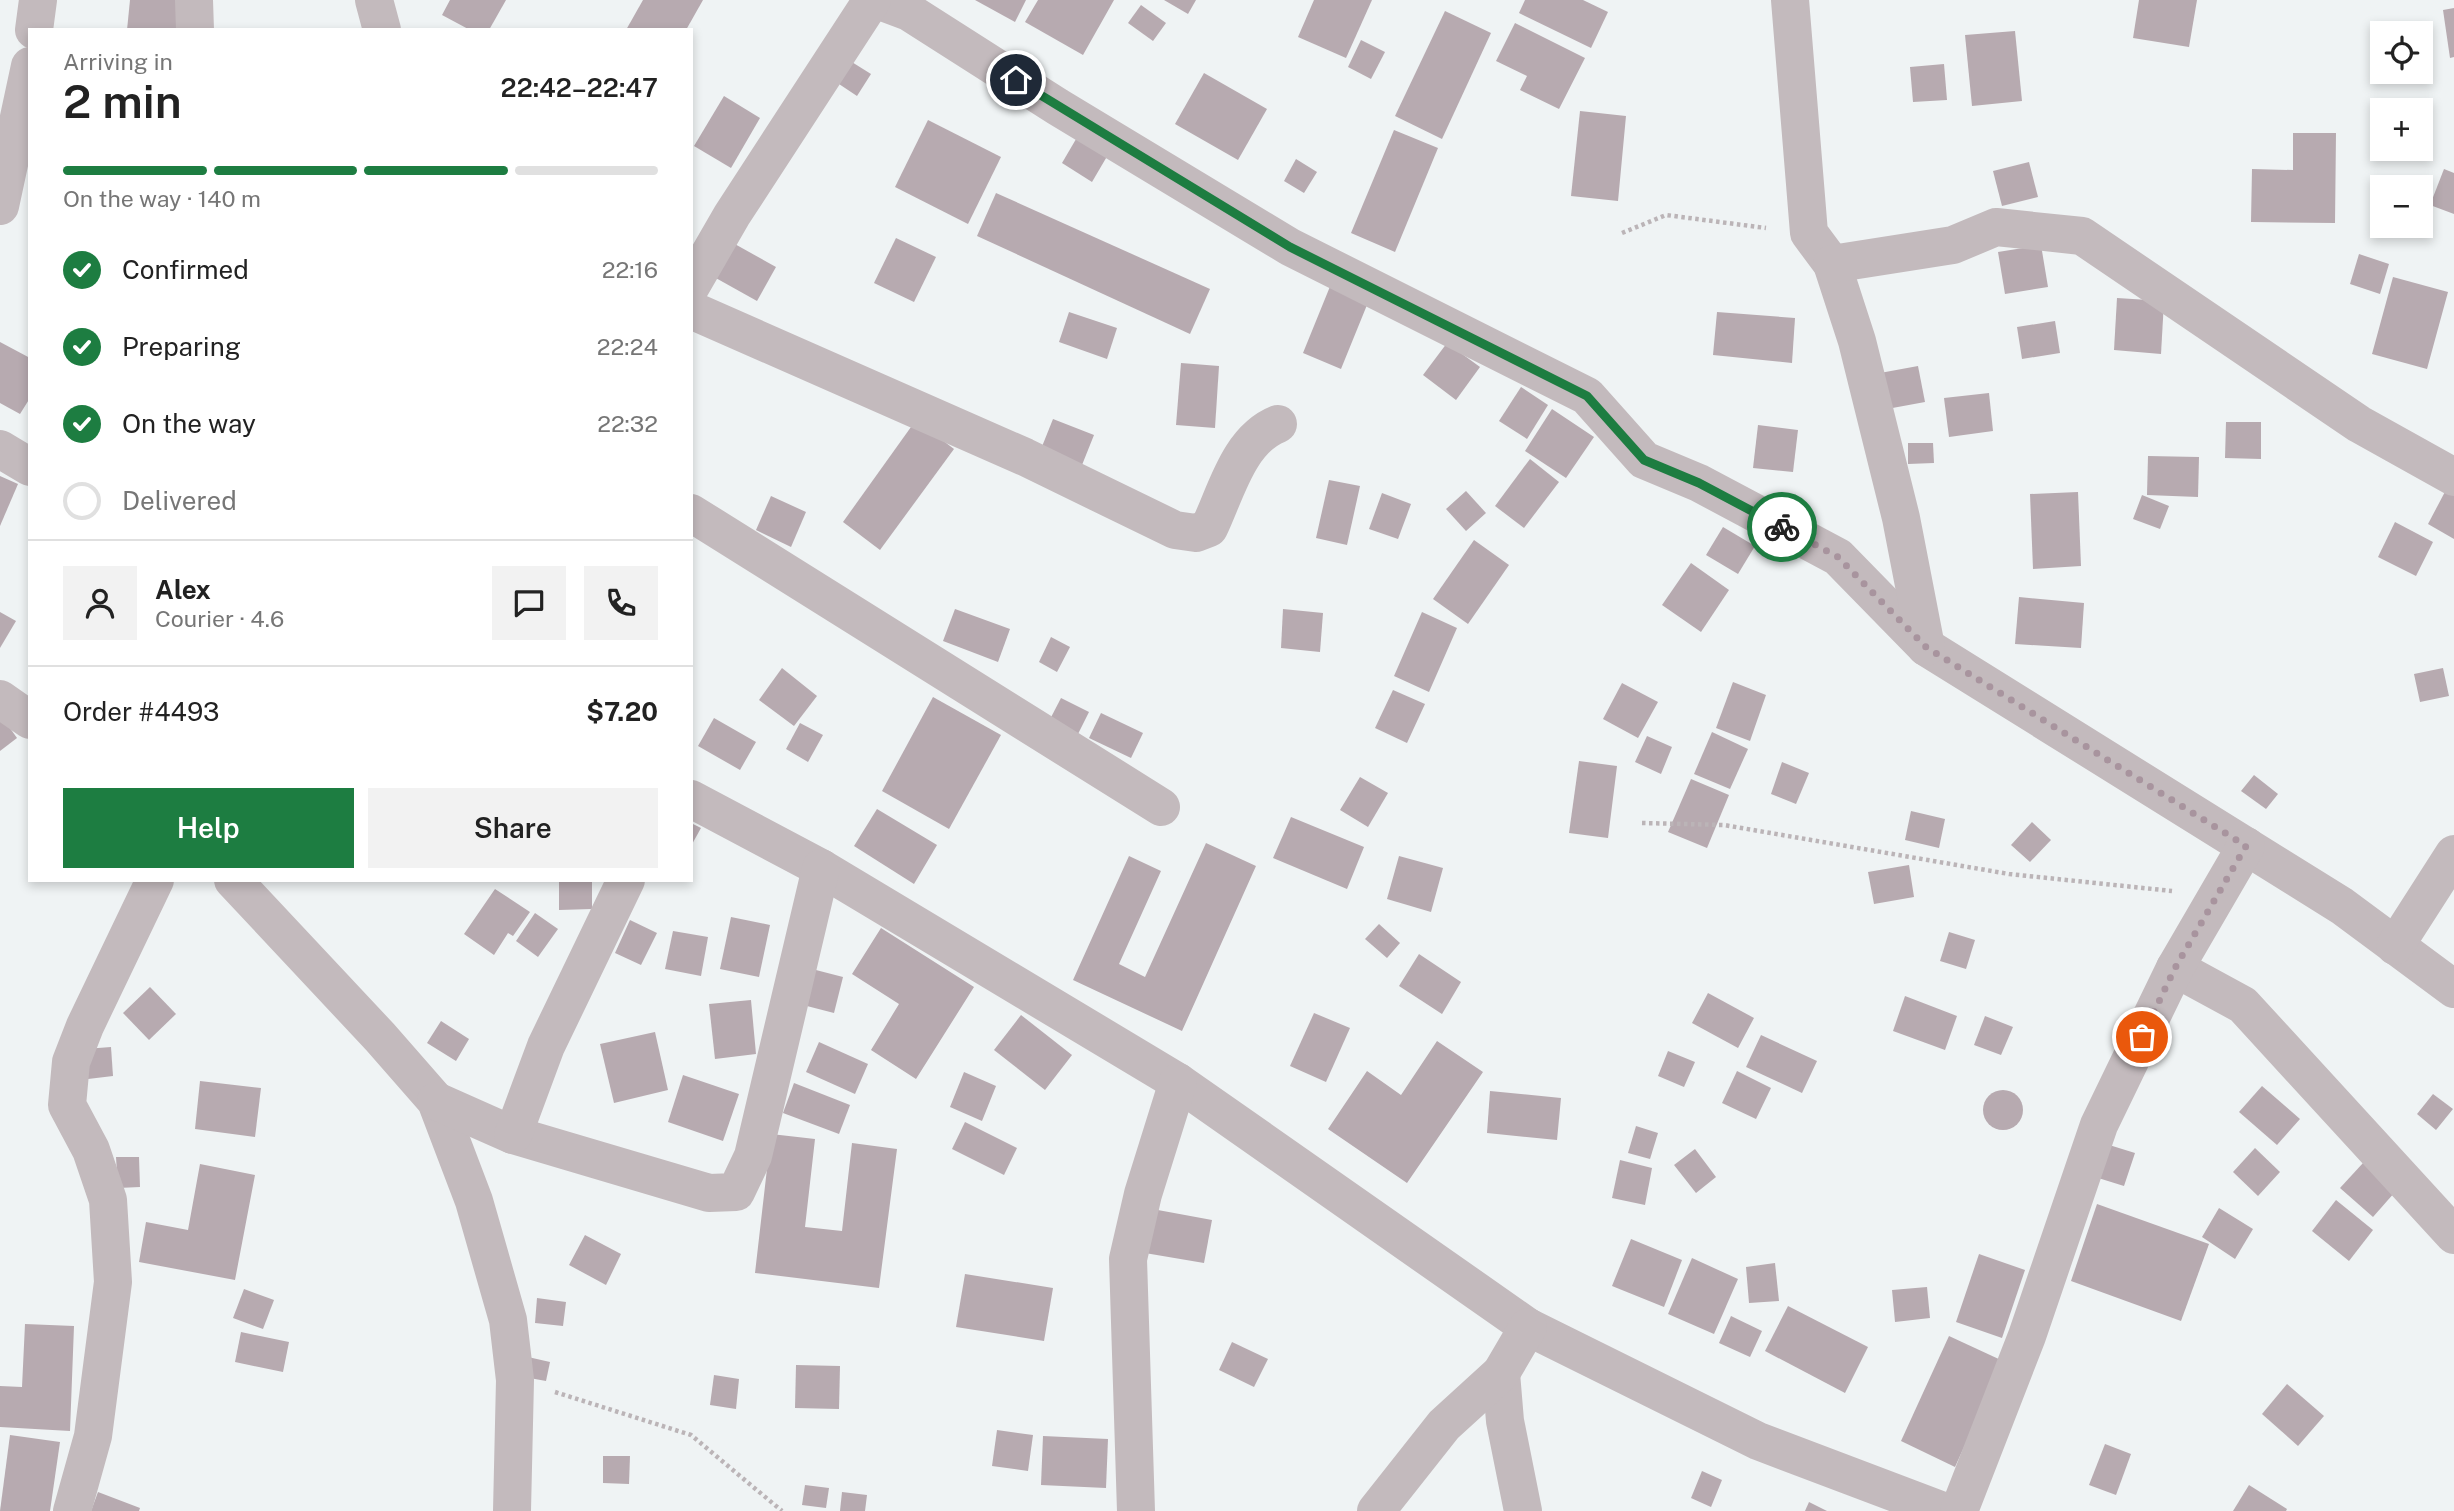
<!DOCTYPE html>
<meta charset="utf-8">
<style>
body{margin:0;font-family:"Public Sans",sans-serif;background:#f2f2f2;color:#222;height:100vh;display:flex;flex-direction:column;font-size:26px;white-space:nowrap}
*{box-sizing:border-box;margin:0}
p{font-size:23px;color:#767676}
.icon{flex:none;width:38px;height:38px;fill:none;stroke:currentColor;stroke-width:2;stroke-linecap:round;stroke-linejoin:round}
.map{position:relative;flex:1;overflow:hidden}
.details{position:absolute;left:28px;top:28px;width:665px;height:854px;display:flex;flex-direction:column;background:#fff;border-radius:0px;box-shadow:0 4px 10px #0003}
.details>*{flex:none}
.controls{position:absolute;left:2370px;top:21px;display:grid;gap:14px}
.controls a{display:grid;place-items:center;width:63px;height:63px;border-radius:0px;background:#fff;box-shadow:0 4px 10px #0003;font-size:35px}
.pin{position:absolute;display:grid;place-items:center;width:60px;height:60px;color:#fff;margin:-30px;border:4px solid #fff;border-radius:50%;box-shadow:0 2px 7px #0007}
.courier{position:absolute;display:grid;place-items:center;width:70px;height:70px;margin:-35px;border:5px solid #1d7d41;border-radius:50%;background:#fff;color:#222;box-shadow:0 2px 9px #0007}
.head em{font-style:normal;font-weight:600}
.head div{display:flex;flex-direction:column-reverse}
.head{display:flex;align-items:center;justify-content:space-between;height:119px;padding:0 35px}
h1{font-size:46px;font-weight:600;line-height:52px}
.bar{display:grid;grid-template-columns:repeat(4,1fr);gap:10px 7px;align-content:center;height:84px;padding:0 35px}
.bar i{height:9px;border-radius:5px;background:#e0e0e0}
.bar .on{background:#1d7d41}
.bar p{grid-column:span 4}
.line{display:flex;align-items:center;gap:18px;padding:0 35px;border-top:2px solid #e0e0e0}
.line div{flex:1}
.round{display:grid;place-items:center;flex:none;width:74px;height:74px;border-radius:0px;background:#f2f2f2}
ol{padding:0 35px;list-style:none}
li{display:flex;align-items:center;gap:21px;height:77px}
li p{margin-inline-start:auto}
li .icon{padding:7px;border-radius:50%;background:#1d7d41;color:#fff;stroke-width:4}
li:last-child{color:#767676}
li i{width:38px;height:38px;border:4px solid #e0e0e0;border-radius:50%}
.button{display:flex;gap:14px;margin-top:auto;padding:14px 35px}
.button a{flex:1;height:80px;border-radius:0px;background:#1d7d41;color:#fff;font-size:28px;font-weight:600;line-height:80px;text-align:center}
.button a+a{background:#f2f2f2;color:#222}
.map>svg:first-child{display:block}
.building{fill:#b7aab0}
.lines{fill:none;stroke-linecap:round;stroke-linejoin:round}
.path{stroke:#bbb4b7;stroke-width:4.5;stroke-dasharray:3.5 3.5;stroke-linecap:butt}
.minor{stroke:#c3babd;stroke-width:38}
.done{stroke:#a8949e;stroke-width:7;stroke-dasharray:0 12.6}
.route{stroke:#1d7d41;stroke-width:9}
</style>
<div class="map">
<svg width="2454" height="1511" viewBox="0 0 2454 1511">
<rect width="100%" height="100%" fill="#eff3f4"/>
<g class="building">
<path d="M130,0H179L177,30H127Z"/>
<path d="M450,0H506L489,30H470L442,15Z"/>
<path d="M643,0H703L686,30H626Z"/>
<path d="M975,0H1026L1015,22Z"/>
<path d="M1038,0H1114L1083,55L1025,22Z"/>
<path d="M1164,0H1196L1188,14Z"/>
<path d="M1314,0H1372L1346,58L1298,37Z"/>
<path d="M1525,0H1583L1608,12L1591,48L1519,13Z"/>
<path d="M2139,0H2197L2189,47L2133,38Z"/>
<path d="M1141,5L1166,23L1153,41L1128,23Z"/>
<path d="M2454,8V57L2450,58L2443,10Z"/>
<path d="M1445,11L1491,33L1442,139L1395,116Z"/>
<path d="M1515,23L1585,58L1559,109L1520,90L1527,76L1496,61Z"/>
<path d="M2015,31L2022,101L1972,106L1965,35Z"/>
<path d="M1361,40L1385,52L1371,79L1348,67Z"/>
<path d="M847,59L871,74L857,96L833,80Z"/>
<path d="M1944,64L1947,100L1913,102L1910,67Z"/>
<path d="M1204,73L1267,109L1238,160L1175,124Z"/>
<path d="M724,96L760,118L731,168L694,146Z"/>
<path d="M1580,111L1626,116L1618,201L1571,196Z"/>
<path d="M928,120L1001,157L968,224L895,187Z"/>
<path d="M1394,130L1438,148L1395,252L1351,233Z"/>
<path d="M2293,133H2336L2335,223L2251,222L2252,169L2293,170Z"/>
<path d="M1079,134L1109,153L1092,182L1062,163Z"/>
<path d="M1296,159L1317,172L1304,193L1284,181Z"/>
<path d="M2029,162L2038,197L2002,206L1993,171Z"/>
<path d="M2444,169L2454,173V214L2430,205Z"/>
<path d="M996,193L1210,289L1190,334L977,236Z"/>
<path d="M896,238L936,257L914,302L874,283Z"/>
<path d="M733,243L776,267L757,301L714,277Z"/>
<path d="M2041,245L2048,287L2005,294L1998,252Z"/>
<path d="M2359,254L2389,264L2380,294L2350,284Z"/>
<path d="M2393,277L2448,292L2427,369L2372,354Z"/>
<path d="M1331,284L1369,300L1341,369L1303,353Z"/>
<path d="M2117,298L2164,301L2161,354L2114,350Z"/>
<path d="M1069,312L1117,328L1107,359L1059,342Z"/>
<path d="M1717,312L1795,318L1792,363L1713,355Z"/>
<path d="M2055,321L2060,353L2022,359L2017,327Z"/>
<path d="M0,342L30,358V398L20,414L0,403Z"/>
<path d="M1447,343L1480,367L1456,400L1423,375Z"/>
<path d="M1181,363L1219,366L1215,428L1176,425Z"/>
<path d="M1918,366L1925,402L1887,409L1880,373Z"/>
<path d="M1521,387L1548,405L1527,439L1499,421Z"/>
<path d="M1989,393L1993,431L1949,437L1944,398Z"/>
<path d="M1552,409L1594,437L1566,478L1525,451Z"/>
<path d="M1053,419L1094,435L1082,465L1041,449Z"/>
<path d="M916,420L954,449L880,550L843,522Z"/>
<path d="M2226,422H2261V459L2225,458Z"/>
<path d="M1758,425L1798,430L1793,472L1753,468Z"/>
<path d="M1908,443H1933L1934,463L1908,464Z"/>
<path d="M2148,456L2199,457L2198,497L2147,495Z"/>
<path d="M1530,459L1559,482L1524,528L1495,506Z"/>
<path d="M0,476L18,484L0,526Z"/>
<path d="M1329,480L1360,486L1347,545L1316,538Z"/>
<path d="M2447,488L2454,491V539L2428,524Z"/>
<path d="M1466,491L1486,513L1466,531L1446,509Z"/>
<path d="M2078,492L2081,566L2033,569L2030,494Z"/>
<path d="M1382,493L1411,504L1398,539L1369,529Z"/>
<path d="M2142,495L2169,506L2160,529L2133,519Z"/>
<path d="M771,496L806,512L791,547L756,530Z"/>
<path d="M2395,522L2433,542L2416,576L2378,557Z"/>
<path d="M1723,527L1755,546L1738,574L1706,555Z"/>
<path d="M1474,540L1509,565L1468,624L1433,599Z"/>
<path d="M1691,563L1729,590L1701,632L1662,605Z"/>
<path d="M2019,597L2084,603L2081,648L2015,644Z"/>
<path d="M955,609L1010,629L998,662L943,641Z"/>
<path d="M1283,609L1323,613L1320,652L1281,648Z"/>
<path d="M0,612L16,621L0,648Z"/>
<path d="M1422,612L1457,628L1429,692L1394,676Z"/>
<path d="M1051,637L1070,647L1057,672L1039,662Z"/>
<path d="M782,668L817,696L794,726L759,700Z"/>
<path d="M2443,668L2449,696L2420,702L2414,674Z"/>
<path d="M1733,682L1766,695L1750,741L1716,728Z"/>
<path d="M1622,683L1658,702L1638,738L1603,719Z"/>
<path d="M1393,690L1425,704L1407,743L1375,728Z"/>
<path d="M933,697L1001,735L949,829L882,791Z"/>
<path d="M1061,698L1089,712L1075,740L1047,725Z"/>
<path d="M1101,713L1143,733L1131,758L1089,738Z"/>
<path d="M0,714L17,738L0,751Z"/>
<path d="M714,718L756,742L740,770L698,746Z"/>
<path d="M800,723L823,735L808,762L786,749Z"/>
<path d="M1712,732L1748,749L1730,789L1694,774Z"/>
<path d="M1647,736L1672,747L1661,774L1635,762Z"/>
<path d="M1579,761L1617,766L1608,838L1569,833Z"/>
<path d="M1782,762L1809,773L1796,804L1771,794Z"/>
<path d="M2254,775L2278,794L2266,809L2241,791Z"/>
<path d="M1360,777L1388,793L1368,827L1340,810Z"/>
<path d="M1691,779L1729,795L1707,848L1668,832Z"/>
<path d="M877,809L937,845L914,884L854,846Z"/>
<path d="M1911,811L1945,819L1939,848L1905,840Z"/>
<path d="M1291,817L1364,847L1347,889L1273,858Z"/>
<path d="M2032,822L2051,840L2030,862L2011,845Z"/>
<path d="M691,823L701,828L691,846Z"/>
<path d="M1206,843L1256,866L1182,1031L1073,980L1129,856L1161,871L1119,964L1145,977Z"/>
<path d="M1399,856L1443,868L1431,912L1387,899Z"/>
<path d="M1909,865L1914,897L1874,904L1868,872Z"/>
<path d="M559,880H592V909L559,910Z"/>
<path d="M495,889L530,912L513,936L508,933L494,955L464,934Z"/>
<path d="M535,913L558,929L538,957L516,941Z"/>
<path d="M731,917L770,925L759,977L720,969Z"/>
<path d="M630,920L657,933L641,965L615,953Z"/>
<path d="M1379,924L1400,943L1387,958L1365,939Z"/>
<path d="M881,928L974,987L916,1079L871,1050L899,1004L852,974Z"/>
<path d="M673,931L708,937L701,976L665,969Z"/>
<path d="M1949,932L1975,940L1966,969L1940,961Z"/>
<path d="M1419,954L1461,982L1442,1014L1399,986Z"/>
<path d="M812,969L843,977L834,1013L803,1005Z"/>
<path d="M150,987L176,1014L149,1040L123,1013Z"/>
<path d="M1708,993L1754,1018L1738,1048L1692,1023Z"/>
<path d="M1905,996L1957,1016L1945,1050L1893,1031Z"/>
<path d="M751,1000L756,1054L715,1059L709,1004Z"/>
<path d="M1314,1013L1350,1028L1326,1082L1290,1066Z"/>
<path d="M1021,1015L1072,1055L1045,1090L994,1050Z"/>
<path d="M1985,1016L2013,1027L2001,1055L1974,1045Z"/>
<path d="M441,1021L469,1039L456,1061L427,1043Z"/>
<path d="M655,1032L668,1090L614,1103L600,1044Z"/>
<path d="M1761,1035L1817,1061L1802,1093L1746,1067Z"/>
<path d="M1437,1041L1483,1072L1407,1183L1328,1129L1367,1071L1401,1095Z"/>
<path d="M819,1042L868,1064L855,1094L806,1072Z"/>
<path d="M111,1047L113,1076L88,1079L85,1049Z"/>
<path d="M1668,1051L1695,1062L1684,1087L1658,1076Z"/>
<path d="M1737,1071L1771,1088L1756,1119L1722,1103Z"/>
<path d="M964,1072L996,1086L982,1121L950,1107Z"/>
<path d="M683,1075L739,1094L723,1141L668,1122Z"/>
<path d="M200,1081L261,1088L255,1137L195,1129Z"/>
<path d="M794,1083L850,1105L839,1134L783,1113Z"/>
<path d="M2262,1086L2300,1119L2277,1145L2239,1112Z"/>
<circle cx="2003" cy="1110" r="20"/>
<path d="M1490,1091L1561,1098L1557,1140L1487,1133Z"/>
<path d="M2433,1094L2453,1109L2436,1130L2417,1114Z"/>
<path d="M965,1122L1017,1148L1004,1175L952,1149Z"/>
<path d="M1636,1126L1658,1133L1650,1159L1628,1153Z"/>
<path d="M771,1134L815,1139L805,1227L842,1231L852,1143L897,1149L879,1288L755,1273Z"/>
<path d="M2106,1144L2135,1153L2124,1186L2095,1177Z"/>
<path d="M2255,1148L2280,1172L2258,1196L2233,1172Z"/>
<path d="M1695,1149L1716,1177L1696,1193L1674,1165Z"/>
<path d="M116,1157H139L140,1187L118,1188Z"/>
<path d="M1620,1160L1652,1168L1645,1205L1612,1198Z"/>
<path d="M2363,1163L2395,1192L2373,1217L2340,1188Z"/>
<path d="M200,1164L255,1175L235,1280L139,1262L146,1222L188,1230Z"/>
<path d="M2336,1200L2373,1230L2349,1261L2312,1231Z"/>
<path d="M2097,1204L2209,1244L2181,1321L2071,1281Z"/>
<path d="M1147,1208L1212,1220L1204,1263L1139,1252Z"/>
<path d="M2219,1208L2253,1229L2235,1259L2202,1237Z"/>
<path d="M585,1235L621,1254L606,1285L569,1265Z"/>
<path d="M1631,1239L1682,1260L1664,1307L1612,1286Z"/>
<path d="M1979,1254L2025,1270L2002,1338L1956,1322Z"/>
<path d="M1692,1258L1738,1279L1714,1334L1668,1314Z"/>
<path d="M1775,1263L1779,1301L1749,1303L1746,1267Z"/>
<path d="M965,1274L1053,1288L1044,1341L956,1327Z"/>
<path d="M1927,1287L1930,1318L1895,1322L1892,1290Z"/>
<path d="M244,1289L274,1300L263,1329L233,1318Z"/>
<path d="M537,1298L566,1302L563,1326L535,1323Z"/>
<path d="M1788,1306L1868,1347L1845,1393L1765,1351Z"/>
<path d="M1731,1316L1762,1331L1750,1357L1719,1343Z"/>
<path d="M25,1324L74,1326L70,1431L0,1427V1386L22,1387Z"/>
<path d="M241,1332L289,1342L283,1372L235,1362Z"/>
<path d="M1949,1336L2003,1361L1955,1467L1901,1441Z"/>
<path d="M1232,1342L1268,1359L1254,1387L1219,1370Z"/>
<path d="M528,1357L550,1362L546,1381L524,1377Z"/>
<path d="M796,1365L840,1366L839,1409L795,1408Z"/>
<path d="M714,1375L739,1379L736,1409L710,1405Z"/>
<path d="M2287,1384L2324,1416L2298,1446L2262,1414Z"/>
<path d="M997,1430L1033,1435L1028,1471L992,1466Z"/>
<path d="M10,1435L60,1442L50,1511H0Z"/>
<path d="M1043,1436L1108,1439L1106,1488L1041,1485Z"/>
<path d="M2105,1444L2131,1454L2116,1495L2089,1485Z"/>
<path d="M603,1456H630L629,1484L603,1483Z"/>
<path d="M1702,1471L1722,1480L1711,1507L1691,1498Z"/>
<path d="M805,1485L829,1488L826,1508L802,1505Z"/>
<path d="M2249,1485L2287,1509L2286,1511H2233Z"/>
<path d="M98,1492L140,1508L139,1511H91Z"/>
<path d="M842,1492L867,1495L865,1511H840Z"/>
<path d="M1809,1502L1827,1511H1805Z"/>
</g>
<g class="lines">
<g class="path">
<path d="M1622,233L1666,215L1766,228"/>
<path d="M1642,823L1724,825L2009,874L2172,891"/>
<path d="M555,1392L691,1435L782,1511"/>
</g>
<g class="minor">
<path d="M194,0L195,30"/>
<path d="M374,0L382,30"/>
<path d="M877,0L909,12L1058,107L1290,247L1587,396L1644,460L1699,483L1838,557L1926,647L2342,906L2454,989"/>
<path d="M1790,0L1809,233L1832,264L1857,341L1901,518L1926,647"/>
<path d="M34,30L38,0"/>
<path d="M0,206L30,66"/>
<path d="M1832,264L1953,245L1996,227L2082,236L2359,424L2454,477"/>
<path d="M691,286L732,215L872,0"/>
<path d="M691,310L1025,457L1175,530L1196,533L1209,528C1226,493 1238,440 1278,424"/>
<path d="M0,449L30,467"/>
<path d="M691,513L1161,807"/>
<path d="M0,699L30,720"/>
<path d="M691,799L821,868L1178,1082L1528,1327L1758,1441L1943,1511"/>
<path d="M233,880L380,1037L436,1101L474,1201L508,1320L515,1380L512,1511"/>
<path d="M2395,946L2454,854"/>
<path d="M2175,968L2243,1005L2454,1235"/>
<path d="M436,1101L513,1135L709,1193L736,1192L753,1156L821,868"/>
<path d="M513,1135L546,1046L626,880"/>
<path d="M1501,1373L1505,1421L1523,1511"/>
<path d="M72,1511L93,1436L113,1282L108,1200L91,1150L67,1105L71,1062L85,1026L155,880"/>
<path d="M1136,1511L1128,1259L1143,1194L1178,1082"/>
<path d="M1376,1511L1444,1425L1501,1373L1528,1327"/>
<path d="M1959,1511L2027,1336L2099,1125L2175,968L2246,846"/>
</g>
</g>
<g class="lines">
<path class="done" d="M1782,527L1838,557L1926,647L2246,846L2175,968L2142,1037"/>
<path class="route" d="M1016,80L1290,247L1587,396L1644,460L1699,483L1782,527"/>
</g>
</svg>
<div class="controls">
<a><svg class="icon" aria-label="locate" viewBox="0 0 24 24"><circle cx="12" cy="12" r="6"/><path d="M12 2v4M12 18v4M2 12h4M18 12h4"/></svg></a>
<a>+</a>
<a>−</a>
</div>
<div class="pin" style="left:2142px;top:1037px;background:#ea580c"><svg class="icon" aria-label="bag" viewBox="0 0 24 24"><path d="M5 8h14l-1 12H6zM9 8a3 3 0 0 1 6 0"/></svg></div>
<div class="pin" style="left:1016px;top:80px;background:#1f2937"><svg class="icon" aria-label="home" viewBox="0 0 24 24"><path d="M3 11l9-7 9 7M6 9v11h12V9"/></svg></div>
<div class="courier" style="left:1782px;top:527px"><svg class="icon" aria-label="bike" viewBox="0 0 24 24"><circle cx="6" cy="16" r="4"/><circle cx="18" cy="16" r="4"/><path d="M6 16l4-8h5l3 8M10 8l3 8H6M13 5h3"/></svg></div>
<section class="details">
<div class="head"><div><h1>2 min</h1><p>Arriving in</p></div><em>22:42–22:47</em></div>
<div class="bar"><i class="on"></i><i class="on"></i><i class="on"></i><i></i><p>On the way · 140 m</p></div>
<ol>
<li><svg class="icon" aria-label="check" viewBox="0 0 24 24"><path d="M5 12l5 5 9-10"/></svg>Confirmed<p>22:16</p></li>
<li><svg class="icon" aria-label="check" viewBox="0 0 24 24"><path d="M5 12l5 5 9-10"/></svg>Preparing<p>22:24</p></li>
<li><svg class="icon" aria-label="check" viewBox="0 0 24 24"><path d="M5 12l5 5 9-10"/></svg>On the way<p>22:32</p></li>
<li><i></i>Delivered</li>
</ol>
<div class="line" style="height:126px"><a class="round"><svg class="icon" aria-label="person" viewBox="0 0 24 24"><circle cx="12" cy="8" r="4"/><path d="M4 21q1-7 8-7t8 7"/></svg></a><div><b>Alex</b><p>Courier · 4.6</p></div><a class="round"><svg class="icon" aria-label="chat" viewBox="0 0 24 24"><path d="M4 5h16v11H9l-5 4z"/></svg></a><a class="round"><svg class="icon" aria-label="phone" viewBox="0 0 24 24"><path d="M5 4h4l2 5-3 2q2 4 5 5l2-3 5 2v4C11 20 4 13 5 4z"/></svg></a></div>
<div class="line" style="height:91px"><div>Order #4493</div><b>$7.20</b></div>
<div class="button"><a>Help</a><a>Share</a></div>
</section>
</div>
